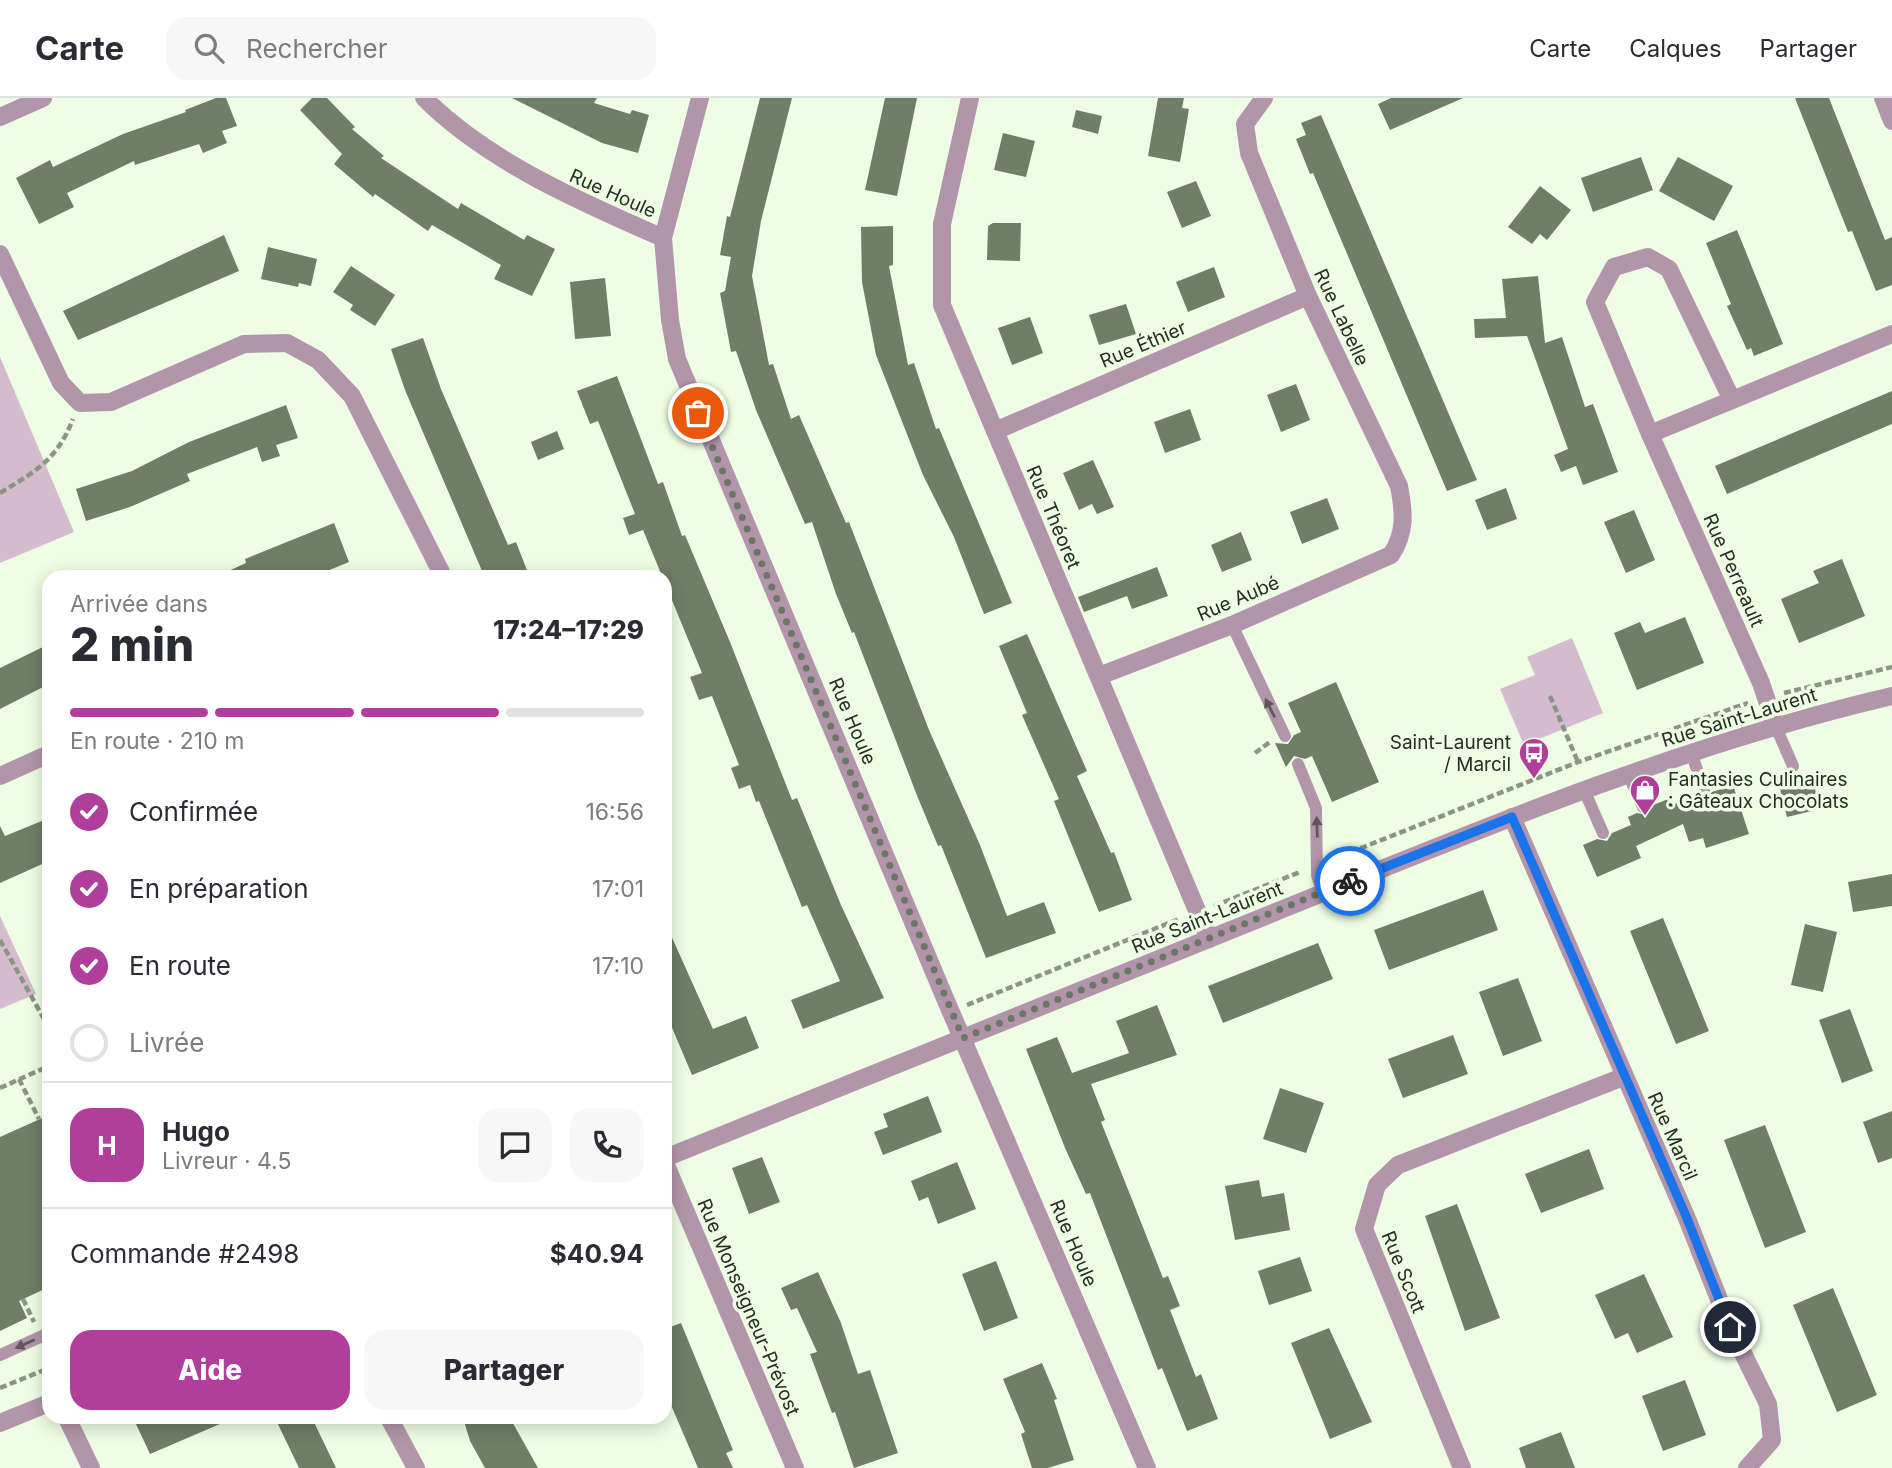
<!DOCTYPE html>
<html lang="fr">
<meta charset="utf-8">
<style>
body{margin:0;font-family:Inter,sans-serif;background:#f7f7f7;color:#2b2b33;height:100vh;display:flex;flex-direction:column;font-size:26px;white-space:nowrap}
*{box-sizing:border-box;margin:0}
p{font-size:23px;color:#7c7c81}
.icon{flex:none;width:38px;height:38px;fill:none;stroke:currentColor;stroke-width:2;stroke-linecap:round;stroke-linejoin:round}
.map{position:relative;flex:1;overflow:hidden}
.drawer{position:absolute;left:42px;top:472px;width:630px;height:854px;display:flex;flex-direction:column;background:#fff;border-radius:21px;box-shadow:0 4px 18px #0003}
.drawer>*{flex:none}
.pin{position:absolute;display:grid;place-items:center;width:60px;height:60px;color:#fff;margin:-30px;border:4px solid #fff;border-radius:50%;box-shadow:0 2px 7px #0007}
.courier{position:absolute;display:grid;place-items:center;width:70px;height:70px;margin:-35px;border:5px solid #1a73e8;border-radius:50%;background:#fff;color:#222;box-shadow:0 2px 9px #0007}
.headline em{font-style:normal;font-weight:800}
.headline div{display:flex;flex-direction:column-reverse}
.headline{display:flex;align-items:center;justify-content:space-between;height:119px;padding:0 28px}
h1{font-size:46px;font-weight:800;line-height:52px}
.bar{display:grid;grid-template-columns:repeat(4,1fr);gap:10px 7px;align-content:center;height:84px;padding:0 28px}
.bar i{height:9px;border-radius:5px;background:#e1e1e2}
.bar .selected{background:#b03f9b}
.bar p{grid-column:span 4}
.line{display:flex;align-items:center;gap:18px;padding:0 28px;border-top:2px solid #e1e1e2}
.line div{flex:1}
.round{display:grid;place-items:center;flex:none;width:74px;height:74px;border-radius:21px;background:#f7f7f7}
ol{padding:0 28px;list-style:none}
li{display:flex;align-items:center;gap:21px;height:77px}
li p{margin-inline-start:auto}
li .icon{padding:7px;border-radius:50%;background:#b03f9b;color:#fff;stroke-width:4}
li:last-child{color:#7c7c81}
li i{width:38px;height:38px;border:4px solid #e1e1e2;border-radius:50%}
.button{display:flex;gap:14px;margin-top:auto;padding:14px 28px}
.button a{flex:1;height:80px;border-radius:21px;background:#b03f9b;color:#fff;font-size:28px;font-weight:800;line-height:80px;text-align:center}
.button a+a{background:#f7f7f7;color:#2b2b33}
header{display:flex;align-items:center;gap:42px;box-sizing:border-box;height:98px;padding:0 35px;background:#fff;border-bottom:2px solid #e1e1e2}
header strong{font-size:33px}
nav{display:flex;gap:38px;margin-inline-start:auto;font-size:24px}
.search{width:490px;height:63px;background:#f7f7f7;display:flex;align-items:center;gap:18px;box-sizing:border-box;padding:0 24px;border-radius:21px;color:#7c7c81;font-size:26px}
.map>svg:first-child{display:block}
.green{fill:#d4bcce}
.building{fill:#6f7e67}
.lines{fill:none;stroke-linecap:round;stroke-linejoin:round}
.path{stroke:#8a9583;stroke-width:4.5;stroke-dasharray:7 3.5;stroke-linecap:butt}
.lane{stroke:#b395ab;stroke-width:12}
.street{stroke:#b395ab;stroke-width:18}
.oneway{fill:#5f5759}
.done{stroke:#6c7667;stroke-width:7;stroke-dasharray:0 12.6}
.route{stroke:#1a73e8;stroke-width:9}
.labels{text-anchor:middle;stroke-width:7;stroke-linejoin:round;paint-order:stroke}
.street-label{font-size:19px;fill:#272d23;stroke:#edfee4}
.poi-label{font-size:19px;fill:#272d23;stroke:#edfee4;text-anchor:end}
</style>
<header>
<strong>Carte</strong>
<div class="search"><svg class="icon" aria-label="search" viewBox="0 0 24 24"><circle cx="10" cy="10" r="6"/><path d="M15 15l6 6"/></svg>Rechercher</div>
<nav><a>Carte</a><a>Calques</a><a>Partager</a></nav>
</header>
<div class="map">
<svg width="1892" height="1370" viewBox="0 0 1892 1370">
<rect width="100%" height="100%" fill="#edfee4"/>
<g class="green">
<path d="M0,259L74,434L0,465Z"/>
<path d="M1572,540L1603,615L1524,647L1500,591L1535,577L1527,559Z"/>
<path d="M0,818L36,896L0,911Z"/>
</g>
<g class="building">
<path d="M216,0H226L237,28L222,33L227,45L203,55L199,46L135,67L134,63L67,95L74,109L39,126L16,80L50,62L53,69L123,36L186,14L185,12Z"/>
<path d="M312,0H327L355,29L352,31L384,58L381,60L458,111L461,105L524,142L527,137L555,151L532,198L494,181L501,167L432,127L428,133L375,96L373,99L334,66L342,56L300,12Z"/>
<path d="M512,0H597L594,5L630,16L632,12L649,17L638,55L602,45Z"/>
<path d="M760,0H792L761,123L752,178L769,267L773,266L791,321L799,317L846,425L849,424L929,632L980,747L1007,818L1044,804L1056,835L986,860L941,747L938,748L918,700L854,534L852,535L836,496L812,424L805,426L756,312L736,253L731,254L720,195L725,193L731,159L720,157L727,118L730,119Z"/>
<path d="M885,0H917L897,98L865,92Z"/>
<path d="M1158,0H1184L1182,10L1189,11L1180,64L1148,58Z"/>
<path d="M1391,0H1463L1390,32L1378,6Z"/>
<path d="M1795,0H1829L1885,142L1892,139V187L1876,193L1852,133L1848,134Z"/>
<path d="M1076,12L1102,18L1098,36L1072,29Z"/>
<path d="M1321,17L1477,382L1447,393L1313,75L1310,76L1296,41L1306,37L1301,25Z"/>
<path d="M1003,35L1035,43L1026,79L994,72Z"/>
<path d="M1641,59L1653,92L1593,114L1581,80Z"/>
<path d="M1678,59L1733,88L1714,123L1659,93Z"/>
<path d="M1196,83L1211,118L1182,130L1167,94Z"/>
<path d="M1540,88L1571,112L1547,142L1540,136L1532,146L1508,129Z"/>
<path d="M993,125H1021L1020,163L987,162L988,128Z"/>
<path d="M893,128V167L889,168L908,267L914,265L936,331L939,330L1012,505L984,516L954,439L923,377L876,257L862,184L861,129Z"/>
<path d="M1737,132L1783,246L1754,258L1751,250L1747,252L1727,208L1731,206L1706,145Z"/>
<path d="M224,137L239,173L78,242L63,213Z"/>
<path d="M268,149L317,161L311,188L299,185L298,189L261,181Z"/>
<path d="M351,168L395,197L375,228L350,212L353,207L333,194Z"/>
<path d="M1214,169L1225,199L1188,214L1176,184Z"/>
<path d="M1538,178L1545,245L1562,239L1585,309L1593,306L1618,374L1583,387L1576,368L1561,374L1554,357L1568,351L1527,238L1475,240L1474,221L1506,220L1502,181Z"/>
<path d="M605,180L611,238L575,241L570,184Z"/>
<path d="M1126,206L1136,236L1099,247L1089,217Z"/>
<path d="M1030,219L1043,255L1012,267L998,230Z"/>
<path d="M423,240L441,291L508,447L516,444L530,480H485L405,292L391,251Z"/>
<path d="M617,278L658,386L663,384L682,438L685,437L730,544L792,702L797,700L841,807L884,900L803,931L791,902L840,883L807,807L802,809L759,703L756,704L750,687L739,691L731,670L739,667L712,598L699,602L690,579L702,575L643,432L629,437L623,420L635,416L598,323L590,326L577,293Z"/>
<path d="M1296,286L1310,322L1281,334L1267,297Z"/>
<path d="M1892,293V326L1727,396L1715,368Z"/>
<path d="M286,307L298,340L276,347L280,358L262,364L257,349L187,376L190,383L130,409L86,423L76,391L132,373L189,344Z"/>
<path d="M1190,311L1201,342L1165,355L1154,324Z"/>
<path d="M557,333L564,351L538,362L531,344Z"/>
<path d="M1093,362L1114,409L1097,416L1092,406L1079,412L1063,375Z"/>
<path d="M1506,390L1517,421L1487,432L1475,402Z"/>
<path d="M1327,400L1339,431L1302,446L1290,414Z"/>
<path d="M1634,412L1655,462L1626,475L1604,424Z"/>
<path d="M334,425L349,464L310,480H213L246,465L245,461Z"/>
<path d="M1241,434L1252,462L1222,474L1211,447Z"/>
<path d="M1842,461L1865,518L1799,545L1781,501L1819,485L1813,473Z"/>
<path d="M1157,469L1168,498L1132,511L1127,498L1084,514L1078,499Z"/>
<path d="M1685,519L1704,565L1637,592L1614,535L1640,524L1645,535Z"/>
<path d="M1027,536L1087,673L1077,678L1111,755L1114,754L1132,802L1099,814L1054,703L1059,701L1022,617L1027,615L999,548Z"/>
<path d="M49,546V586L0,611V570Z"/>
<path d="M1336,584L1379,684L1332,704L1312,658L1305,661L1294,658L1286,669L1275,645L1288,646L1294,637L1301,634L1288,605Z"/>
<path d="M1811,675L1820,711L1787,719L1778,683Z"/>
<path d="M1733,687L1749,736L1706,750L1703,740L1689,744L1683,726L1636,748L1641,760L1597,779L1583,747L1597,741L1607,743L1612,735L1631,727L1628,719L1637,715L1647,717L1651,708L1668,701L1671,707L1698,698L1706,700L1712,694Z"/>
<path d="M49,720V763L0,785V728L5,738Z"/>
<path d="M1892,776V808L1853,814L1848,784Z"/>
<path d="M1483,792L1498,832L1389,872L1374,832Z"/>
<path d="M1663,820L1709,933L1676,946L1630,833Z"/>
<path d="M665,824L713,931L746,918L759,950L692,977L665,913Z"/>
<path d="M1805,826L1837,834L1823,894L1791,887Z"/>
<path d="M1318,845L1333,881L1223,925L1208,888Z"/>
<path d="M1518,880L1542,943L1503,958L1479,894Z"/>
<path d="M1157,907L1177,957L1091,986L1105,1022L1101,1024L1133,1104L1163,1180L1168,1178L1180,1208L1170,1212L1196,1279L1201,1276L1218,1321L1187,1333L1162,1270L1158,1272L1090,1095L1086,1096L1065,1050L1026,951L1057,939L1072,975L1129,955L1116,923Z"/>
<path d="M1850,911L1873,973L1842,985L1819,922Z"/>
<path d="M1453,937L1468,976L1403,1000L1388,961Z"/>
<path d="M1280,990L1324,1005L1306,1055L1263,1041Z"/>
<path d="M928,998L942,1034L883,1057L874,1034L888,1029L883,1016Z"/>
<path d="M1892,1013V1060L1878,1065L1863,1024Z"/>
<path d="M49,1017V1189L19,1203L27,1220L0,1233V1039Z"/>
<path d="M1765,1027L1806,1134L1765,1150L1724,1042Z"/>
<path d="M1589,1051L1604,1091L1541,1115L1525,1076Z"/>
<path d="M762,1059L780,1104L749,1116L732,1070Z"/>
<path d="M957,1064L976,1111L938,1126L928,1099L919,1103L911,1083Z"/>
<path d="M1259,1082L1262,1099L1284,1095L1290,1132L1235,1142L1225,1088Z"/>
<path d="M1457,1106L1500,1220L1465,1233L1425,1118Z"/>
<path d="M1300,1159L1312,1193L1269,1207L1258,1173Z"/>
<path d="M996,1163L1018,1220L984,1233L962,1176Z"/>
<path d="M818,1174L841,1225L858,1276L870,1272L898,1355L854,1370L835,1314L832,1315L810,1256L817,1254L797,1210L791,1212L781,1190Z"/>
<path d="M1644,1176L1673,1239L1637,1255L1628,1235L1615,1241L1595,1197Z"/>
<path d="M1833,1190L1877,1297L1837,1314L1793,1207Z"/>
<path d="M681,1225L733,1352L726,1355L733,1370H698L665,1293V1231Z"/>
<path d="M1329,1230L1372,1324L1330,1341L1291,1245Z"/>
<path d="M1042,1265L1057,1301L1054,1302L1074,1362L1048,1370H1032L1021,1336L1025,1334L1003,1281Z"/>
<path d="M1685,1282L1706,1337L1663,1353L1642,1298Z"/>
<path d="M146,1320H234L150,1356L135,1324Z"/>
<path d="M275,1320H312L336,1370H299Z"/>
<path d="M463,1320H510L538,1370H485L470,1343Z"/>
<path d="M1561,1334L1575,1370H1526L1519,1350Z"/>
</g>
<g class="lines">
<g class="path">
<path d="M0,395C36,373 57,362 73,321"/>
<path d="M1784,595L1892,569"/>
<path d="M1550,598L1578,664"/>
<path d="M1255,655L1270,644"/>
<path d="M1331,762L1578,664L1748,605"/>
<path d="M1214,808L1300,774"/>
<path d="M0,842L49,930"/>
<path d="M967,907L1179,821"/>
<path d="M42,971L49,968"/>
<path d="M19,981L39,1021"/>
<path d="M0,990L42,971L49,986"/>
<path d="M23,1201L34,1224"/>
<path d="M0,1290L49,1270"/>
</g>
<g class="lane">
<path d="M1232,527L1285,638"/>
<path d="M1775,627L1793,668"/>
<path d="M1691,654L1704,692"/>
<path d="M1298,666L1316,710L1317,777L1323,795"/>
<path d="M1628,676L1643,709"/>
<path d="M1584,692L1603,735"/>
<path d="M0,1257L49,1235"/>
</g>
<g class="street">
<path d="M424,0C488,64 581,104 663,140"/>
<path d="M700,0L663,140L670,222L677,261L944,898L1147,1370"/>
<path d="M970,0L942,126V207L1209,841"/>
<path d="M1883,0L1892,23"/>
<path d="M0,19L43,0"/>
<path d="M0,156L61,285L80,305L111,304L244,246L287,245L318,262L352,298L444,480"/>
<path d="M995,333L1308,198"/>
<path d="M1650,336L1595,204L1614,169L1648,159L1669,171L1732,302"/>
<path d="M1099,578L1232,527L1391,457C1406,435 1404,414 1399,388L1308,198L1249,55L1245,26L1264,0"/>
<path d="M1775,627L1761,585L1650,336L1892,236"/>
<path d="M0,678L49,656"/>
<path d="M1512,719L1686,1118L1730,1229L1768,1306L1772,1342L1747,1370"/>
<path d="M665,1060C871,977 1077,894 1283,811C1482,730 1682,647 1892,598"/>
<path d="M665,1065L795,1370"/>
<path d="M67,1320L91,1370"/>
<path d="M389,1320L416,1370"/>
<path d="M0,1325L49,1305"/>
<path d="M1462,1370L1364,1131L1377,1087L1398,1067L1623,979"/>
</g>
</g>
<defs><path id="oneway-solid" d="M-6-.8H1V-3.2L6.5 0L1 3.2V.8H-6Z" transform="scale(1.75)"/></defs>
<g class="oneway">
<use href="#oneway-solid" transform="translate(1270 610) rotate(-117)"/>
<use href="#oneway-solid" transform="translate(1317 729) rotate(-92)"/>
<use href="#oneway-solid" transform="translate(25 1246) rotate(156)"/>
</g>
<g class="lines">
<path class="done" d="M698,315L963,940L1350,783"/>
<path class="route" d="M1350,783L1512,719L1686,1118L1730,1229"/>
</g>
<defs>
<g id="bus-pin" transform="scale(1.575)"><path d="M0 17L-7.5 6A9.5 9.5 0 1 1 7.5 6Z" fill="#b03f9b" stroke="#edfee4"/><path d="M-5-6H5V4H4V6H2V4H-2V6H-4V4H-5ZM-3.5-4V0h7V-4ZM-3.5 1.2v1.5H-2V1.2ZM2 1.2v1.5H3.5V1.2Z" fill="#fff"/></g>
<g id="shop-pin" transform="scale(1.575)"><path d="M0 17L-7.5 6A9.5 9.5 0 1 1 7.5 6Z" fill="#b03f9b" stroke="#edfee4"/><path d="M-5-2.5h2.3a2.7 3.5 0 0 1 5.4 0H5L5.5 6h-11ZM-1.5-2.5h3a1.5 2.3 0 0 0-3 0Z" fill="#fff"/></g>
</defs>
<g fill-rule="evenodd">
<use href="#bus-pin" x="1534" y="655"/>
<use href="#shop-pin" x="1645" y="692"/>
</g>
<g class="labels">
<g class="street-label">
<text transform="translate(613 95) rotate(24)" y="7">Rue Houle</text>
<text transform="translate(1342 219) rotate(65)" y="7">Rue Labelle</text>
<text transform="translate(1143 246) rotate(-23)" y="7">Rue Éthier</text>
<text transform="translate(1054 419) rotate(67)" y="7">Rue Théoret</text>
<text transform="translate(1734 472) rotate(66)" y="7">Rue Perreault</text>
<text transform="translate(1238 500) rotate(-23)" y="7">Rue Aubé</text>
<text transform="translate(1739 619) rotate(-17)" y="7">Rue Saint-Laurent</text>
<text transform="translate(853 623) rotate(67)" y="7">Rue Houle</text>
<text transform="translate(1207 819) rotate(-22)" y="7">Rue Saint-Laurent</text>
<text transform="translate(1673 1038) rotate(66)" y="7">Rue Marcil</text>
<text transform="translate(1074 1145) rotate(67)" y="7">Rue Houle</text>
<text transform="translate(1404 1174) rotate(68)" y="7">Rue Scott</text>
<text transform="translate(749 1209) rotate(67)" y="7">Rue Monseigneur-Prévost</text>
</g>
<g class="poi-label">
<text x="1511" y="651">Saint-Laurent<tspan x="1511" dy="22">/ Marcil</tspan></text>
<text x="1668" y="688" text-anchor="start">Fantasies Culinaires<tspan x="1668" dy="22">: Gâteaux Chocolats</tspan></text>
</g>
</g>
</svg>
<div class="pin" style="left:698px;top:315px;background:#ea580c"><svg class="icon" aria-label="bag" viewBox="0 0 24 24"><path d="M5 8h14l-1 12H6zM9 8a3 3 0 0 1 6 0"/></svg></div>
<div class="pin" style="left:1730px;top:1229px;background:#1f2937"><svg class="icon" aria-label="home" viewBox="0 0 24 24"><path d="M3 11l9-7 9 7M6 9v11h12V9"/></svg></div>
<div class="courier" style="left:1350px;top:783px"><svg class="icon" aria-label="bike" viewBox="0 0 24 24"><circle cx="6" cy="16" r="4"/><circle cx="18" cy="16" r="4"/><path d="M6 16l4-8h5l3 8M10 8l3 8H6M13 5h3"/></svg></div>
<section class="drawer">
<div class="headline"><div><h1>2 min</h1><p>Arrivée dans</p></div><em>17:24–17:29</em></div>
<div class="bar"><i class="selected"></i><i class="selected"></i><i class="selected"></i><i></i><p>En route · 210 m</p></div>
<ol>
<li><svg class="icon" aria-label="check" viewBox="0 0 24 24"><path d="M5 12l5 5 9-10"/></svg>Confirmée<p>16:56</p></li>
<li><svg class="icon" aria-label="check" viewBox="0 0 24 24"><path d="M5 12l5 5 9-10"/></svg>En préparation<p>17:01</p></li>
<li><svg class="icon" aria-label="check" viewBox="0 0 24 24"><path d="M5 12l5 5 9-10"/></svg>En route<p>17:10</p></li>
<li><i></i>Livrée</li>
</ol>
<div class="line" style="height:126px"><b class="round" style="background:#b03f9b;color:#fff">H</b><div><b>Hugo</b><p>Livreur · 4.5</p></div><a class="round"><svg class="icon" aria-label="chat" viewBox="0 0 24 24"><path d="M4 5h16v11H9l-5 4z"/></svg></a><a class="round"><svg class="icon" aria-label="phone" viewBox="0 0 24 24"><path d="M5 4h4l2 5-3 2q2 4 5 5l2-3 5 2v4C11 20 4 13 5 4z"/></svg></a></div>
<div class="line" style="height:91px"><div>Commande #2498</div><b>$40.94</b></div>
<div class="button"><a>Aide</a><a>Partager</a></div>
</section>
</div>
